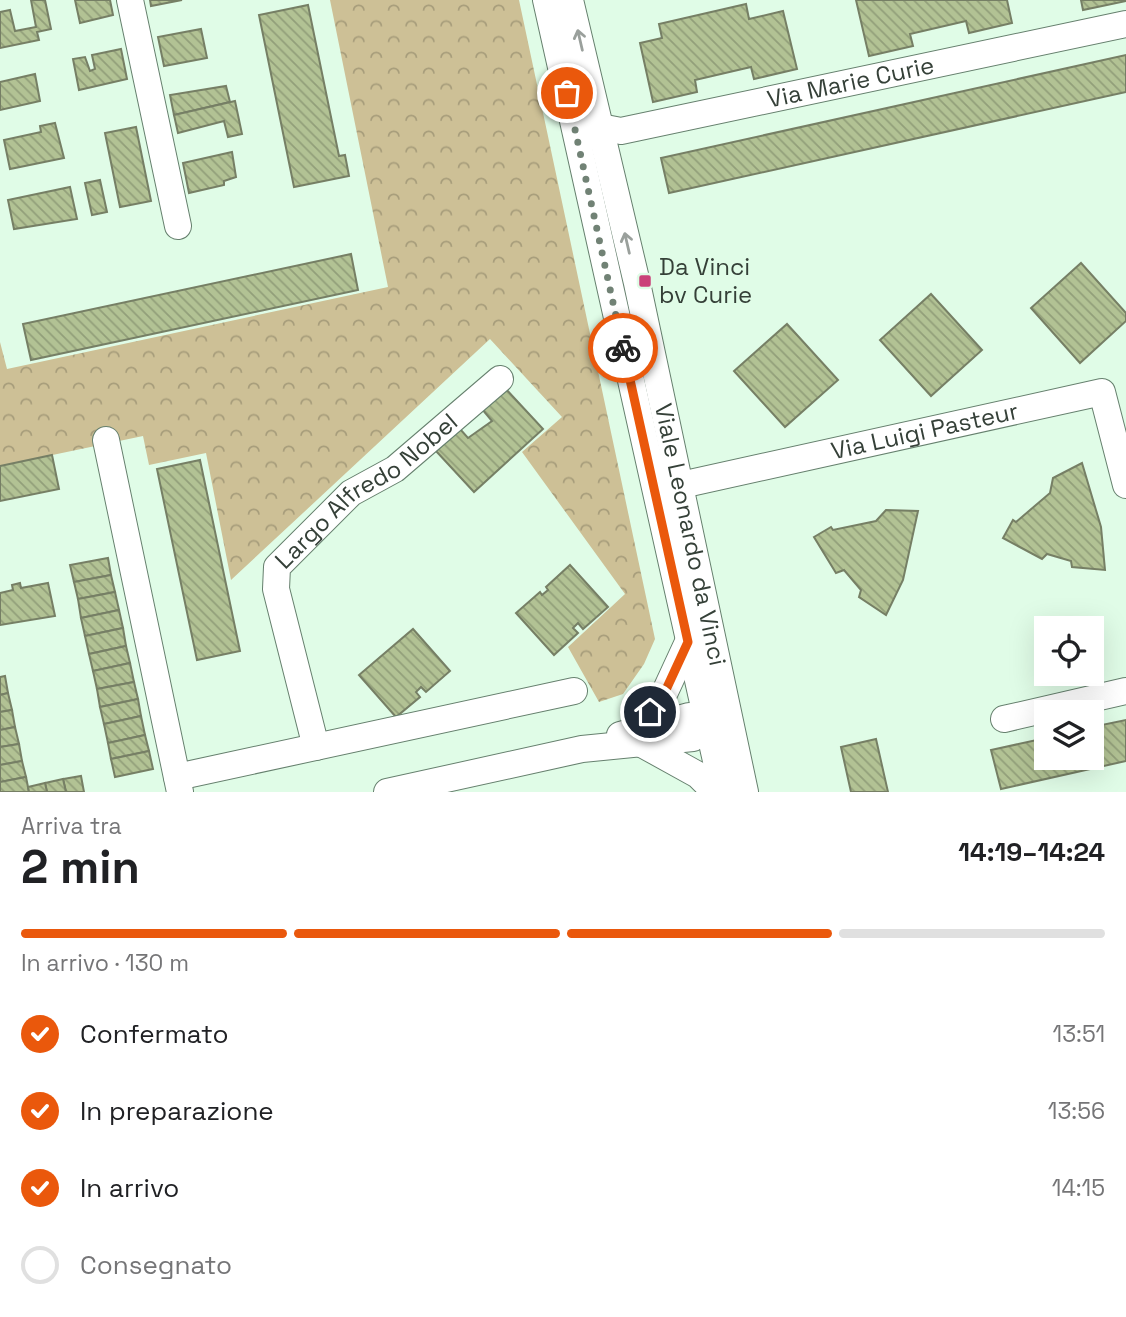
<!DOCTYPE html>
<html lang="it">
<meta charset="utf-8">
<style>
body{margin:0;font-family:"Space Grotesk",sans-serif;background:#f6f6f6;color:#202124;height:100vh;display:flex;flex-direction:column;font-size:26px;white-space:nowrap}
*{box-sizing:border-box;margin:0}
p{font-size:23px;color:#757577}
.icon{flex:none;width:38px;height:38px;fill:none;stroke:currentColor;stroke-width:2;stroke-linecap:round;stroke-linejoin:round}
.map{position:relative;height:792px;overflow:hidden}
.panel{display:flex;flex-direction:column;background:#fff;flex:1}
.panel>*{flex:none}
.controls{position:absolute;left:1034px;top:616px;display:grid;gap:14px}
.controls a{display:grid;place-items:center;width:70px;height:70px;border-radius:0px;background:#fff;box-shadow:0 7px 28px #0002;font-size:35px}
.pin{position:absolute;display:grid;place-items:center;width:60px;height:60px;color:#fff;margin:-30px;border:4px solid #fff;border-radius:50%;box-shadow:0 2px 7px #0007}
.courier{position:absolute;display:grid;place-items:center;width:70px;height:70px;margin:-35px;border:5px solid #ea580c;border-radius:50%;background:#fff;color:#222;box-shadow:0 2px 9px #0007}
.summary em{font-style:normal;font-weight:700}
.summary div{display:flex;flex-direction:column-reverse}
.summary{display:flex;align-items:center;justify-content:space-between;height:119px;padding:0 21px}
h1{font-size:46px;font-weight:700;line-height:52px}
.bar{display:grid;grid-template-columns:repeat(4,1fr);gap:10px 7px;align-content:center;height:84px;padding:0 21px}
.bar i{height:9px;border-radius:5px;background:#e0e0e0}
.bar .current{background:#ea580c}
.bar p{grid-column:span 4}
ol{padding:0 21px;list-style:none}
li{display:flex;align-items:center;gap:21px;height:77px}
li p{margin-inline-start:auto}
li .icon{padding:7px;border-radius:50%;background:#ea580c;color:#fff;stroke-width:4}
li:last-child{color:#757577}
li i{width:38px;height:38px;border:4px solid #e0e0e0;border-radius:50%}
.map>svg:first-child{display:block}
.forest{fill:url(#forest-crowns)}
.building{fill:url(#building-back-hatch);stroke:#767f65;stroke-width:2}
.lines{fill:none;stroke-linecap:round;stroke-linejoin:round}
.minor-casing{stroke:#66806e;stroke-width:28}
.minor{stroke:#fff;stroke-width:26}
.oneway{stroke:#9aa09c}
.done{stroke:#718275;stroke-width:7;stroke-dasharray:0 12.6}
.route{stroke:#ea580c;stroke-width:9}
.poi-dot{fill:#ca4179;stroke:#e0fce7;stroke-width:2.5}
.labels{text-anchor:middle;stroke-width:7;stroke-linejoin:round;paint-order:stroke}
.street-label{font-size:24px;fill:#354038;stroke:#e0fce7}
.poi-label{font-size:24px;fill:#354038;stroke:#e0fce7;text-anchor:start}
</style>
<div class="map">
<svg width="1126" height="792" viewBox="0 0 1126 792">
<defs>
<pattern id="forest-crowns" width="20" height="18" patternUnits="userSpaceOnUse" patternTransform="scale(1.75)"><rect width="20" height="18" fill="#cdc096"/><path d="M2 6a3 3 0 1 1 6 0M12 15a3 3 0 1 1 6 0" fill="none" stroke="#a79d7b"/></pattern>
<pattern id="building-back-hatch" width="6" height="6" patternUnits="userSpaceOnUse" patternTransform="scale(1.75)"><rect width="6" height="6" fill="#b2c294"/><path d="M-1 5l2 2M0 0l6 6M5-1l2 2" fill="none" stroke="#929f7a"/></pattern>
</defs>
<rect width="100%" height="100%" fill="#e0fce7"/>
<path class="forest" d="M330,0H519L655,639L644,664L623,694L599,702L568,647L625,594L522,452L562,417L490,339L231,580L206,453L149,465L143,436L0,466V342L7,369L388,287Z"/>
<g class="building">
<path d="M31,0H45L51,29L37,32L39,40L0,48V12L10,10L15,31L36,27Z"/>
<path d="M75,0H110L113,15L80,23Z"/>
<path d="M150,0H182L151,6Z"/>
<path d="M856,0H1007L1012,23L969,33L966,21L910,34L913,46L869,56Z"/>
<path d="M1081,0H1126V1L1083,10Z"/>
<path d="M746,4L749,19L783,11L797,69L754,79L751,67L695,80L697,92L653,102L640,43L662,38L659,24Z"/>
<path d="M308,5L339,156L345,155L349,176L294,187L259,15Z"/>
<path d="M201,29L207,58L164,66L158,37Z"/>
<path d="M121,49L127,79L79,90L73,59L85,57L90,71L95,69L92,55Z"/>
<path d="M1126,55V92L669,193L661,158Z"/>
<path d="M35,74L40,101L0,110V82Z"/>
<path d="M226,86L230,102L174,115L170,95Z"/>
<path d="M235,101L242,134L228,137L224,121L178,133L174,115Z"/>
<path d="M55,123L64,158L10,169L4,140L41,132L40,126Z"/>
<path d="M136,127L151,201L120,207L105,133Z"/>
<path d="M232,152L236,177L224,181V185L189,193L183,163Z"/>
<path d="M100,180L107,212L92,215L85,183Z"/>
<path d="M70,187L77,219L14,229L8,200Z"/>
<path d="M351,254L358,290L31,360L23,324Z"/>
<path d="M1081,263L1126,313V321L1080,363L1031,308Z"/>
<path d="M931,294L982,350L931,396L880,340Z"/>
<path d="M787,324L838,380L785,427L734,371Z"/>
<path d="M505,388L543,429L474,492L436,451L460,429L468,438L492,421L482,409Z"/>
<path d="M52,455L59,489L0,501V466Z"/>
<path d="M200,460L240,651L197,660L157,469Z"/>
<path d="M1082,463L1101,527L1105,570L1072,567L1071,561L1047,554L1042,559L1003,538L1013,520L1016,522L1050,493L1053,478Z"/>
<path d="M886,510L918,511L903,580L886,615L859,597L861,590L844,570L836,573L814,537L831,527L833,530L876,521Z"/>
<path d="M108,558L111,575L74,582L70,565Z"/>
<path d="M570,565L608,607L583,629L578,623L573,628L578,633L554,655L516,613L540,592L542,595L548,590L546,587Z"/>
<path d="M111,575L115,592L78,599L74,582Z"/>
<path d="M20,583L21,588L48,583L55,616L0,625V593L13,590L12,585Z"/>
<path d="M115,592L119,610L81,618L78,599Z"/>
<path d="M119,610L123,628L85,636L81,618Z"/>
<path d="M123,628L126,646L89,654L85,636Z"/>
<path d="M413,629L450,671L426,692L421,687L416,692L420,697L396,717L359,675Z"/>
<path d="M126,646L130,663L93,671L89,654Z"/>
<path d="M130,663L134,682L97,689L93,671Z"/>
<path d="M5,676L8,693L0,695V677Z"/>
<path d="M134,682L138,699L100,707L97,689Z"/>
<path d="M8,693L12,710L0,712V695Z"/>
<path d="M138,699L141,716L104,724L100,707Z"/>
<path d="M12,710L15,727L0,730V712Z"/>
<path d="M141,716L145,735L108,743L104,724Z"/>
<path d="M1126,720V761L1001,789L991,750L1046,738V758H1092V727Z"/>
<path d="M15,727L19,744L0,747V730Z"/>
<path d="M145,735L149,751L111,759L108,743Z"/>
<path d="M876,739L888,792H851L841,747Z"/>
<path d="M19,744L22,761L0,765V747Z"/>
<path d="M149,751L153,769L115,777L111,759Z"/>
<path d="M22,761L26,777L0,782V765Z"/>
<path d="M81,776L84,792H66L63,779Z"/>
<path d="M26,777L29,792H0V782Z"/>
<path d="M63,779L66,792H47L45,783Z"/>
<path d="M45,783L47,792H29L28,787Z"/>
</g>
<g class="lines">
<g class="minor-casing">
<g id="minor">
<path d="M130,0L178,226"/>
<path d="M546,0L723,792"/>
<path id="s1" d="M570,0L637,283L745,792"/>
<path id="s2" d="M588,134L600,127L621,131L1126,24"/>
<path d="M106,440L180,792"/>
<path id="s3" d="M663,489L1102,392L1126,485"/>
<path d="M1004,719L1126,691"/>
<path d="M637,729L664,694L688,642"/>
<path d="M620,735L689,716L718,730"/>
<path d="M640,743L698,775L715,792"/>
<path id="s4" d="M316,747L276,589L277,567L351,493L395,469L500,379"/>
<path d="M177,777L574,691"/>
<path d="M387,792L582,749L693,738L708,723"/>
</g>
</g>
<use href="#minor" class="minor"/>
</g>
<defs><path id="oneway-shaft" d="M-6 0H5M1.5-3L5.5 0L1.5 3" fill="none" stroke-width="1.6" stroke-linecap="round" stroke-linejoin="round" transform="scale(1.75)"/></defs>
<g class="oneway">
<use href="#oneway-shaft" transform="translate(580 40) rotate(-103)"/>
<use href="#oneway-shaft" transform="translate(627 243) rotate(-103)"/>
</g>
<g class="lines">
<path class="done" d="M567,93L623,348"/>
<path class="route" d="M623,348L688,642L664,694L650,712"/>
</g>
<rect class="poi-dot" x="638" y="274" width="14" height="14" rx="3.5"/>
<g class="labels">
<g class="street-label">
<text dy="8" stroke="none"><textPath href="#s2" startOffset="270">Via Marie Curie</textPath></text>
<text dy="8" stroke="none"><textPath href="#s3" startOffset="268">Via Luigi Pasteur</textPath></text>
<text dy="8" stroke="none"><textPath href="#s4" startOffset="303">Largo Alfredo Nobel</textPath></text>
<text dy="8" stroke="none"><textPath href="#s1" startOffset="548">Viale Leonardo da Vinci</textPath></text>
</g>
<g class="poi-label">
<text x="659" y="275">Da Vinci<tspan x="659" dy="28">bv Curie</tspan></text>
</g>
</g>
</svg>
<div class="controls">
<a><svg class="icon" aria-label="locate" viewBox="0 0 24 24"><circle cx="12" cy="12" r="6"/><path d="M12 2v4M12 18v4M2 12h4M18 12h4"/></svg></a>
<a><svg class="icon" aria-label="layers" viewBox="0 0 24 24"><path d="M12 4l9 5-9 5-9-5zM3 14l9 5 9-5"/></svg></a>
</div>
<div class="pin" style="left:567px;top:93px;background:#ea580c"><svg class="icon" aria-label="bag" viewBox="0 0 24 24"><path d="M5 8h14l-1 12H6zM9 8a3 3 0 0 1 6 0"/></svg></div>
<div class="pin" style="left:650px;top:712px;background:#1f2937"><svg class="icon" aria-label="home" viewBox="0 0 24 24"><path d="M3 11l9-7 9 7M6 9v11h12V9"/></svg></div>
<div class="courier" style="left:623px;top:348px"><svg class="icon" aria-label="bike" viewBox="0 0 24 24"><circle cx="6" cy="16" r="4"/><circle cx="18" cy="16" r="4"/><path d="M6 16l4-8h5l3 8M10 8l3 8H6M13 5h3"/></svg></div>
</div>
<section class="panel">
<div class="summary"><div><h1>2 min</h1><p>Arriva tra</p></div><em>14:19–14:24</em></div>
<div class="bar"><i class="current"></i><i class="current"></i><i class="current"></i><i></i><p>In arrivo · 130 m</p></div>
<ol>
<li><svg class="icon" aria-label="check" viewBox="0 0 24 24"><path d="M5 12l5 5 9-10"/></svg>Confermato<p>13:51</p></li>
<li><svg class="icon" aria-label="check" viewBox="0 0 24 24"><path d="M5 12l5 5 9-10"/></svg>In preparazione<p>13:56</p></li>
<li><svg class="icon" aria-label="check" viewBox="0 0 24 24"><path d="M5 12l5 5 9-10"/></svg>In arrivo<p>14:15</p></li>
<li><i></i>Consegnato</li>
</ol>
</section>
